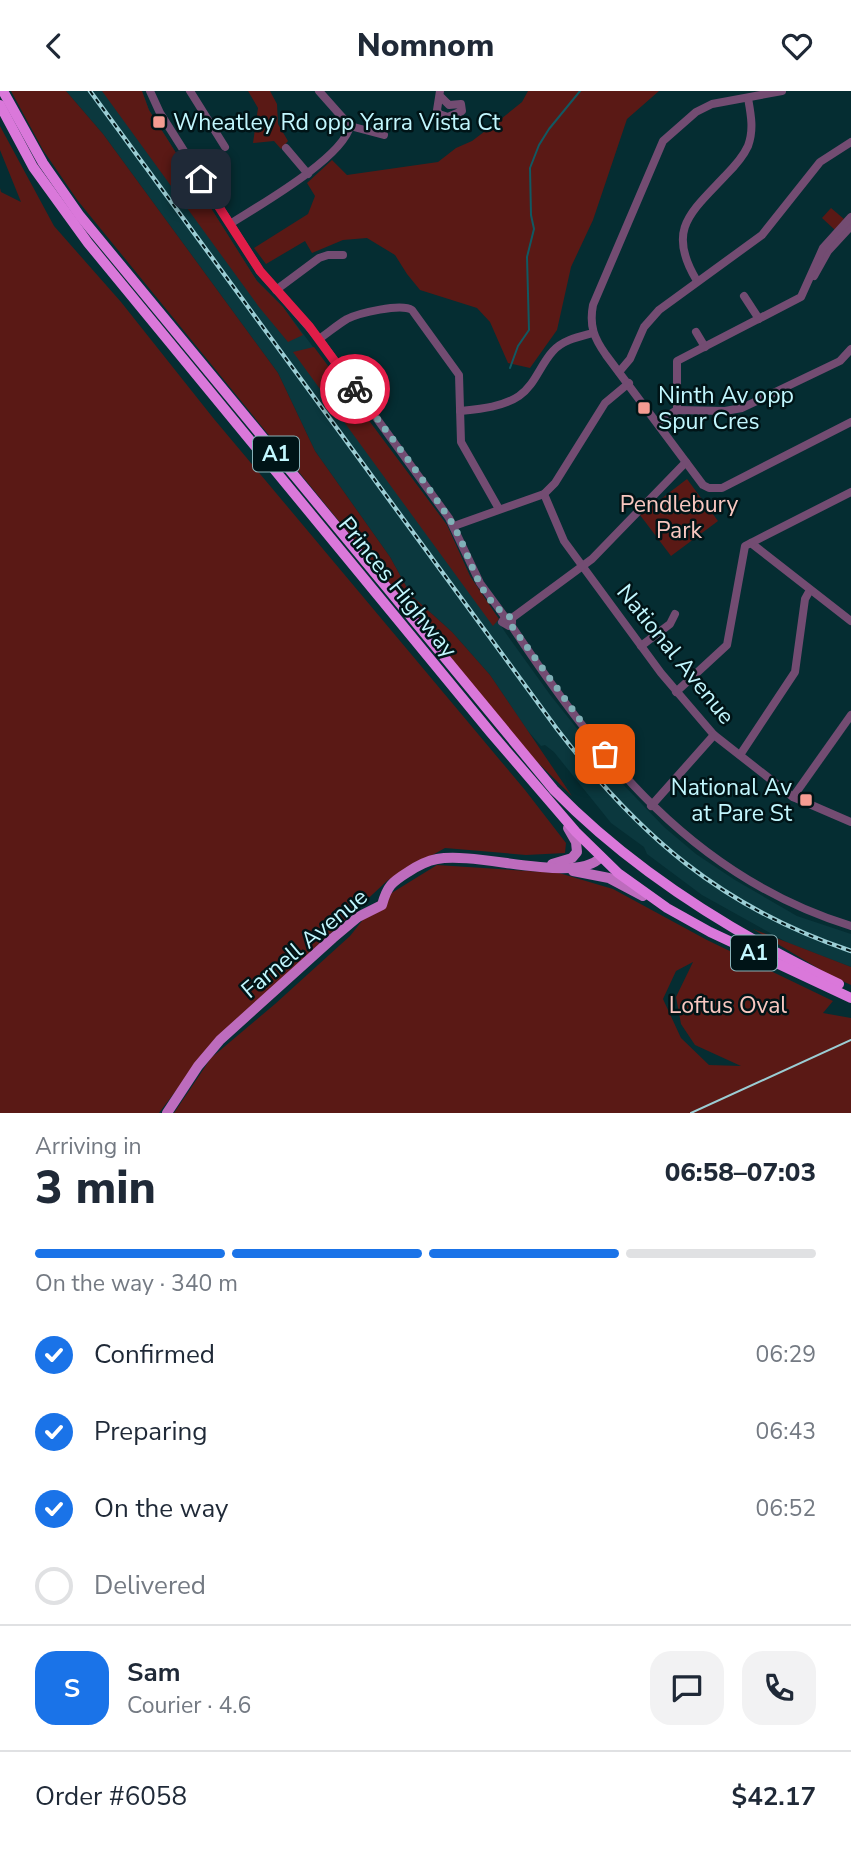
<!DOCTYPE html>
<meta charset="utf-8">
<style>
body{margin:0;font-family:"Nunito Sans",sans-serif;background:#f2f2f3;color:#1f2937;height:100vh;display:flex;flex-direction:column;font-size:26px;white-space:nowrap}
*{box-sizing:border-box;margin:0}
p{font-size:23px;color:#747a83}
.icon{flex:none;width:38px;height:38px;fill:none;stroke:currentColor;stroke-width:2;stroke-linecap:round;stroke-linejoin:round}
.map{position:relative;height:1022px;overflow:hidden}
.panel{display:flex;flex-direction:column;background:#fff;flex:1}
.panel>*{flex:none}
.pin{position:absolute;display:grid;place-items:center;width:60px;height:60px;color:#fff;margin:-30px;border-radius:14px;box-shadow:0 4px 10px #0006}
.courier{position:absolute;display:grid;place-items:center;width:70px;height:70px;margin:-35px;border:5px solid #e11d48;border-radius:50%;background:#fff;color:#222;box-shadow:0 2px 9px #0007}
.head em{font-style:normal;font-weight:800}
.head div{display:flex;flex-direction:column-reverse}
.head{display:flex;align-items:center;justify-content:space-between;height:119px;padding:0 35px}
h1{font-size:46px;font-weight:800;line-height:52px}
.bar{display:grid;grid-template-columns:repeat(4,1fr);gap:10px 7px;align-content:center;height:84px;padding:0 35px}
.bar i{height:9px;border-radius:5px;background:#e0e1e3}
.bar .selected{background:#1a73e8}
.bar p{grid-column:span 4}
.line{display:flex;align-items:center;gap:18px;padding:0 35px;border-top:2px solid #e0e1e3}
.line div{flex:1}
.round{display:grid;place-items:center;flex:none;width:74px;height:74px;border-radius:21px;background:#f2f2f3}
ol{padding:0 35px;list-style:none}
li{display:flex;align-items:center;gap:21px;height:77px}
li p{margin-inline-start:auto}
li .icon{padding:7px;border-radius:50%;background:#1a73e8;color:#fff;stroke-width:4}
li:last-child{color:#747a83}
li i{width:38px;height:38px;border:4px solid #e0e1e3;border-radius:50%}
header{display:flex;justify-content:space-between;align-items:center;height:91px;padding:0 35px;background:#fff;font-size:32px;font-weight:800}
.map>svg:first-child{display:block}
.built{fill:#0b383e}
.green{fill:#5a1915;fill-rule:evenodd}
.lines{fill:none;stroke-linecap:round;stroke-linejoin:round}
.stream{stroke:#115962;stroke-width:2}
.minor{stroke:#734c72;stroke-width:8}
.major{stroke:#bd6cbd;stroke-width:10}
.highway{stroke:#da78da;stroke-width:10}
.tram{stroke:#9bcdd4;stroke-width:2}
.rail-casing{stroke:#9bcdd4;stroke-width:4.5}
.rail{stroke:#001417;stroke-width:2;stroke-dasharray:5;stroke-linecap:butt}
.done{stroke:#80b0b7;stroke-width:7;stroke-dasharray:0 12.6}
.route{stroke:#e11d48;stroke-width:9}
.poi-dot{fill:#f59c92;stroke:#001417;stroke-width:2.5}
.labels{text-anchor:middle;stroke-width:5;stroke-linejoin:round;paint-order:stroke}
.shield{fill:#001417;stroke:#88b3b9;stroke-width:2}
.shield-label{font-size:21px;font-weight:bold;fill:#c2f7fe}
.poi-label{font-size:23px;fill:#c2f7fe;stroke:#001417;text-anchor:start}
.park-label{font-size:23px;fill:#f8c7c0;stroke:#001417}
.street-label{font-size:23px;fill:#c2f7fe;stroke:#001417}
</style>
<header><svg class="icon" aria-label="back" viewBox="0 0 24 24"><path d="M15 5l-7 7 7 7"/></svg>Nomnom<svg class="icon" aria-label="heart" viewBox="0 0 24 24"><path d="M12 20l-8-8c-3-5 5-10 8-4 3-6 11-1 8 4z"/></svg></header>
<div class="map">
<svg width="851" height="1022" viewBox="0 0 851 1022">
<rect width="100%" height="100%" fill="#052d32"/>
<path class="built" d="M66,0H142L149,19L257,190L283,216L447,434L470,485L505,541L551,605L615,685L664,736L696,763L735,789L797,825L851,843V876L788,852L702,804L647,763L644,756L611,732L554,661L545,654L541,655L527,639L490,584L452,541L411,504L390,466L315,360L278,282L103,43Z"/>
<g class="green">
<path d="M11,0H66L103,43L278,282L315,360L390,466L411,504L452,541L490,584L572,705L528,662L78,110L43,59Z"/>
<path d="M102,0H142L149,19L257,190L283,216L303,244L288,251L259,216Z"/>
<path d="M248,0H270L277,13L278,33L288,50L281,58L274,50L253,52L258,17Z"/>
<path d="M528,0H659L627,28L593,129L571,176L557,239L530,277L508,272L490,231L477,217L420,199L407,183L395,164L367,147L343,149L312,162L305,150L266,173L254,157L308,123L315,105L307,92L332,69L347,84L438,71L456,57L472,50L501,28L522,11Z"/>
<path d="M0,35L54,135L121,211L214,328L525,699L566,752L565,762L526,764L445,757L388,789L210,955L159,1022H0V97L1,101L21,111L0,59Z"/>
<path d="M831,117L844,128L835,139L822,127Z"/>
<path d="M314,256L447,434L470,485L499,528L493,535L293,261Z"/>
<path d="M687,388L718,430L671,465L640,424Z"/>
<path d="M437,774L559,782L613,798L707,849L833,910L823,922L851,927V1022H174L211,967L275,913L350,845L377,811ZM693,871L676,906L681,933L695,954L741,975L709,974L681,947L663,908L676,880Z"/>
<path d="M753,838L851,876V894L829,884Z"/>
</g>
<g class="lines">
<path class="stream" d="M510,277L518,255L529,239L527,166L534,138L531,124L530,77L539,54L549,38L580,0"/>
<g class="minor">
<path d="M150,0L160,22L260,180L319,248L449,427L480,492L505,526L512,527V532L509,535L502,531L505,526"/>
<path d="M190,0L225,56"/>
<path d="M319,0L350,35"/>
<path d="M782,0L712,13L696,21L663,50L593,214C589,235 594,247 606,264L703,394L709,397H722L851,331"/>
<path d="M440,5L449,14L461,13L462,20L448,26L439,23L437,19L440,0"/>
<path d="M350,35L384,44"/>
<path d="M286,57L308,83"/>
<path d="M230,133C258,115 343,67 350,35"/>
<path d="M814,185L828,160L851,135"/>
<path d="M697,190C666,139 690,122 725,85C734,76 743,66 748,55C754,39 751,24 748,7"/>
<path d="M276,199L319,167L328,164H343"/>
<path d="M744,205L759,228"/>
<path d="M696,241L705,256"/>
<path d="M319,248C328,242 337,234 347,228C359,222 401,212 412,219L459,284L461,351L499,418"/>
<path d="M619,281L630,268L644,236L659,219L762,144L820,71L851,51"/>
<path d="M677,319V270L801,206L823,157L851,126"/>
<path d="M460,320C479,318 503,316 519,305C535,294 540,274 553,260C563,249 578,246 593,242"/>
<path d="M658,331L677,319L725,320L742,317L840,270L851,258"/>
<path d="M544,403L564,450L661,582L714,644L793,706L851,731"/>
<path d="M454,435L544,403L555,392L605,312L629,292"/>
<path d="M751,452L851,530"/>
<path d="M512,527L592,468L686,371"/>
<path d="M511,534C599,666 692,786 851,835"/>
<path d="M641,555L670,533L675,523"/>
<path d="M676,601L727,554L745,455L851,401"/>
<path d="M740,664L795,581L805,508L810,499"/>
<path d="M793,706L851,624"/>
<path d="M651,715L714,644"/>
</g>
<g class="major">
<path d="M552,773L572,767L577,761L576,751L568,737"/>
<path d="M573,780L609,787L643,805"/>
<path d="M167,1022L198,975L220,949L333,847L358,826L382,814C387,795 392,791 408,781C417,775 426,770 437,768C478,760 576,794 601,766"/>
</g>
<g class="highway">
<path d="M3,0L43,72L80,125L554,699C634,781 736,844 839,893"/>
<path d="M0,14L33,76L88,152L491,642L576,741L618,782L667,817L710,841L851,907"/>
</g>
<path class="tram" d="M691,1022L851,949"/>
<g class="rail-casing">
<path id="rail" d="M90,0L557,638C639,745 721,816 851,860"/>
</g>
<use href="#rail" class="rail"/>
</g>
<g class="lines">
<path class="done" d="M355,298C387,341 421,384 450,429C471,461 476,509 512,527L511,534L605,663"/>
<path class="route" d="M201,88L260,180L309,235L355,298"/>
</g>
<g class="poi-dot">
<rect x="152" y="24" width="14" height="14" rx="3.5"/>
<rect x="637" y="310" width="14" height="14" rx="3.5"/>
<rect x="799" y="702" width="14" height="14" rx="3.5"/>
</g>
<g class="labels">
<g class="shield">
<rect x="253" y="345.5" width="46" height="35" rx="5"/>
<rect x="731" y="844.5" width="46" height="35" rx="5"/>
</g>
<g class="shield-label">
<text x="276" y="370">A1</text>
<text x="754" y="869">A1</text>
</g>
<g class="poi-label">
<text x="173" y="39">Wheatley Rd opp Yarra Vista Ct</text>
<text x="658" y="312">Ninth Av opp<tspan x="658" dy="26">Spur Cres</tspan></text>
<text x="792" y="704" text-anchor="end">National Av<tspan x="792" dy="26">at Pare St</tspan></text>
</g>
<g class="park-label">
<text x="679" y="421">Pendlebury<tspan x="679" dy="26">Park</tspan></text>
<text x="728" y="922">Loftus Oval</text>
</g>
<g class="street-label">
<text transform="translate(398 496) rotate(51)" y="8">Princes Highway</text>
<text transform="translate(676 563) rotate(51)" y="8">National Avenue</text>
<text transform="translate(304 852) rotate(-40)" y="8">Farnell Avenue</text>
</g>
</g>
</svg>
<div class="pin" style="left:605px;top:663px;background:#ea580c"><svg class="icon" aria-label="bag" viewBox="0 0 24 24"><path d="M5 8h14l-1 12H6zM9 8a3 3 0 0 1 6 0"/></svg></div>
<div class="pin" style="left:201px;top:88px;background:#1f2937"><svg class="icon" aria-label="home" viewBox="0 0 24 24"><path d="M3 11l9-7 9 7M6 9v11h12V9"/></svg></div>
<div class="courier" style="left:355px;top:298px"><svg class="icon" aria-label="bike" viewBox="0 0 24 24"><circle cx="6" cy="16" r="4"/><circle cx="18" cy="16" r="4"/><path d="M6 16l4-8h5l3 8M10 8l3 8H6M13 5h3"/></svg></div>
</div>
<section class="panel">
<div class="head"><div><h1>3 min</h1><p>Arriving in</p></div><em>06:58–07:03</em></div>
<div class="bar"><i class="selected"></i><i class="selected"></i><i class="selected"></i><i></i><p>On the way · 340 m</p></div>
<ol>
<li><svg class="icon" aria-label="check" viewBox="0 0 24 24"><path d="M5 12l5 5 9-10"/></svg>Confirmed<p>06:29</p></li>
<li><svg class="icon" aria-label="check" viewBox="0 0 24 24"><path d="M5 12l5 5 9-10"/></svg>Preparing<p>06:43</p></li>
<li><svg class="icon" aria-label="check" viewBox="0 0 24 24"><path d="M5 12l5 5 9-10"/></svg>On the way<p>06:52</p></li>
<li><i></i>Delivered</li>
</ol>
<div class="line" style="height:126px"><b class="round" style="background:#1a73e8;color:#fff">S</b><div><b>Sam</b><p>Courier · 4.6</p></div><a class="round"><svg class="icon" aria-label="chat" viewBox="0 0 24 24"><path d="M4 5h16v11H9l-5 4z"/></svg></a><a class="round"><svg class="icon" aria-label="phone" viewBox="0 0 24 24"><path d="M5 4h4l2 5-3 2q2 4 5 5l2-3 5 2v4C11 20 4 13 5 4z"/></svg></a></div>
<div class="line" style="height:91px"><div>Order #6058</div><b>$42.17</b></div>
</section>
